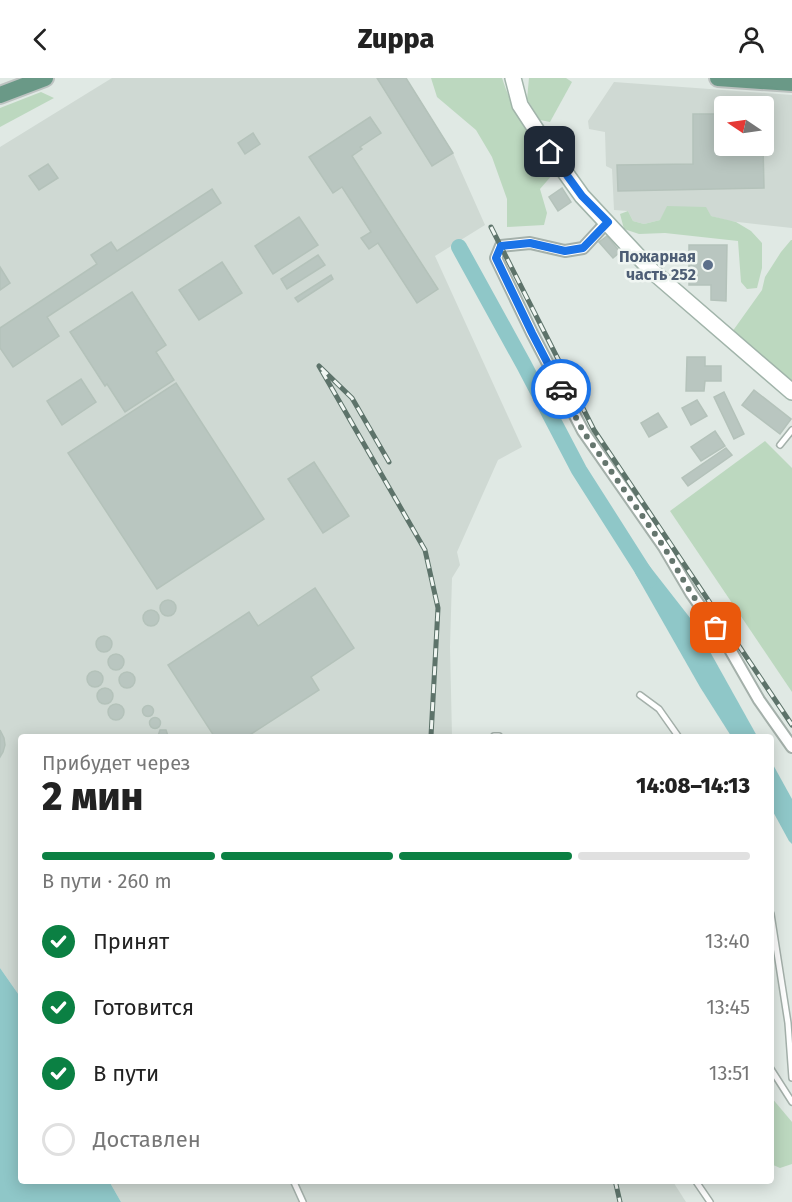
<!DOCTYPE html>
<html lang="ru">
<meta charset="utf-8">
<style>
body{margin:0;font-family:"Fira Sans",sans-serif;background:#f2f2f2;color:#222;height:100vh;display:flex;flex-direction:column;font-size:22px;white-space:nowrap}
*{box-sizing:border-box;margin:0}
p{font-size:20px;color:#767676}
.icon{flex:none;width:33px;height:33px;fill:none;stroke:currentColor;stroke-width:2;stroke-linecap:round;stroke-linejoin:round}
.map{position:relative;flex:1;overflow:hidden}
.details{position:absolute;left:18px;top:656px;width:756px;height:450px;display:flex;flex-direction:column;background:#fff;border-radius:6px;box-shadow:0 3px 15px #0003}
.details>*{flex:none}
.needle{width:39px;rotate:283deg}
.fabs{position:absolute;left:714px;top:18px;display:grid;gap:12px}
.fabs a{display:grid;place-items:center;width:60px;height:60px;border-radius:6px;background:#fff;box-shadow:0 3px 15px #0003;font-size:30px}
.pin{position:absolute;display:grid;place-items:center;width:51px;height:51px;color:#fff;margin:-26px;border-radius:12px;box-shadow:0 3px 9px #0006}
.courier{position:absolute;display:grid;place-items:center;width:60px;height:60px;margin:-30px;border:4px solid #1a73e8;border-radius:50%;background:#fff;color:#222;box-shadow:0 2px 8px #0007}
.summary em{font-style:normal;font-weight:800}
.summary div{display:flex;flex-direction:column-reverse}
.summary{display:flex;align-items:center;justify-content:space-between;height:102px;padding:0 24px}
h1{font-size:39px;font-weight:800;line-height:45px}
.bar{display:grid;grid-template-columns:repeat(4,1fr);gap:9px 6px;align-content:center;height:72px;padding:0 24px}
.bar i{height:8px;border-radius:4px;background:#e0e0e0}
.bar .selected{background:#0b8043}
.bar p{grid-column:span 4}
ol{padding:0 24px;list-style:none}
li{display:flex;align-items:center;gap:18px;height:66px}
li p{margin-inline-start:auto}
li .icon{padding:6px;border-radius:50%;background:#0b8043;color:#fff;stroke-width:4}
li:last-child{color:#767676}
li i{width:33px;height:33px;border:3px solid #e0e0e0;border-radius:50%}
header{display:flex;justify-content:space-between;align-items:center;height:78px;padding:0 24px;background:#fff;font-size:27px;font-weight:800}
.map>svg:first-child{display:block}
.built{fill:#cfd9d3;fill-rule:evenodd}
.green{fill:#bcd8bf}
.water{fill:#8fc7c8}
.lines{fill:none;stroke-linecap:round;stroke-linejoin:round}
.river{stroke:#8fc7c8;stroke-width:16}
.building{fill:#b9c6c0;stroke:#b4c2ba;stroke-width:1.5}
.lane-casing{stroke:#a4b0aa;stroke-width:8}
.street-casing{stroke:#a4b0aa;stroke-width:14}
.secondary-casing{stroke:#a1b4aa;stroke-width:18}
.primary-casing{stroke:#bdc3c1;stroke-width:20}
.lane{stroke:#fff;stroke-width:5}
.street{stroke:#fff;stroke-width:10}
.secondary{stroke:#fff;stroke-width:15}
.primary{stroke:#6a9987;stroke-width:16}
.rail-casing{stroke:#5d736a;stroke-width:5}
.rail{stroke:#f0f6f2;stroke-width:3;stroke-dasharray:9;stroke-linecap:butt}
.done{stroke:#65766e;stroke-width:6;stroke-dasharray:0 10.8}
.route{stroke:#1a73e8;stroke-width:8}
.service-dot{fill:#5c6f8a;stroke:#f0f6f2;stroke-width:2}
.labels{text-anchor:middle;stroke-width:5;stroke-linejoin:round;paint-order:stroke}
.service-label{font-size:16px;font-weight:bold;fill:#4e5e75;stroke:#f0f6f2;text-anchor:end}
</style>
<header><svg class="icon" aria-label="back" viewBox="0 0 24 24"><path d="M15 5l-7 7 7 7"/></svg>Zuppa<svg class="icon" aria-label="person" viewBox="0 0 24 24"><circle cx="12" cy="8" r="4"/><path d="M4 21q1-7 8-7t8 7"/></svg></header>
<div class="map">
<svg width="792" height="1124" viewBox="0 0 792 1124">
<rect width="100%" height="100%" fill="#e0e9e4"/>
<g class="built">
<path d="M112,0H406L453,75L485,147L435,178L522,369L498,382L457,474L460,487L452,500L450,569L452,658H21V920L0,890V69Z"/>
<path d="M614,4L792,17V150L729,143L711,138L660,142L644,146L633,143L628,133L614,132L612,91L606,88L605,54L589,51L588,43ZM724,28H764V68H724Z"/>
<path d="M672,1102L686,1124H121L109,1103Z"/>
</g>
<g class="green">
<path d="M431,0H502C513,35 533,65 553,96L540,111L547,135L544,147L507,149V121L492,79L476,52L437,19Z"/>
<path d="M529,0H566L572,4L550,44L540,42L527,21Z"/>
<path d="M41,14L54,20L0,49V30Z"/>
<path d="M667,128L706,129L711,138L736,144L751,153L762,165V190L757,210L747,211L741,204L738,163L665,155L639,156L624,151L620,136L628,133L633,143L644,146L660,142Z"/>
<path d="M791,162H792V305L732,254L762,212L765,199L781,174Z"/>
<path d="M765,363L792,390V614L670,433Z"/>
<path d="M771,1019L792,1044V1086L780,1090L771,1086Z"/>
</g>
<g class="water">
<path d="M644,481L694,545L757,658H731L700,609L635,495L633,485Z"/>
<path d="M771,683L792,721V766L789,763L771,730Z"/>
<path d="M0,890L21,920V1102L109,1103L121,1124H0Z"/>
</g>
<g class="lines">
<path class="river" d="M459,169L524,287L579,392L649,502"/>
</g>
<g class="building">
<path d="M377,0H406L453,75L432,88Z"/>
<path d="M693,36H724V68H763L764,110L618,113L617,87L693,86Z"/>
<path d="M370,39L381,55L360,69L362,71L352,78L438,211L417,225L378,165L369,171L361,160L371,154L342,109L333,115L309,79Z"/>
<path d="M253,55L260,66L245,76L238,65Z"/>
<path d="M48,86L58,100L39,112L29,98Z"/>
<path d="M562,110L571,124L558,133L549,119Z"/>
<path d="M212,111L221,125L47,239L59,258L13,289L0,270V250L97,186L91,177L111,164L117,173Z"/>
<path d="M299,139L318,167L273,196L255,168Z"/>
<path d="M607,158L620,174L613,180L599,164Z"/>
<path d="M689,167H727L726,223L711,222V207H689Z"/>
<path d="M318,177L325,187L287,211L281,201Z"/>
<path d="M222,184L242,215L199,242L179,212Z"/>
<path d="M0,189L10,205L0,212Z"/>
<path d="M331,197L333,201L298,224L295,220Z"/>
<path d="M132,214L166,267L156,274L174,302L125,334L107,306L105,308L70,254Z"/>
<path d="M687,279H705V288H721V303H705L704,313H686Z"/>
<path d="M81,301L96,324L62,347L47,323Z"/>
<path d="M176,305L264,441L157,511L68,375Z"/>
<path d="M754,312L791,341L780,356L742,327Z"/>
<path d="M724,314L744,356L734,361L714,319Z"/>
<path d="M697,322L707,338L691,347L682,330Z"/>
<path d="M658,335L667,349L649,359L641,345Z"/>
<path d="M715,353L725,368L701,383L691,369Z"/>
<path d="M726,370L732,377L688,408L682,400Z"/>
<path d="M314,384L349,438L323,455L288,401Z"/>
<path d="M315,510L354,570L311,599L319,612L248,658H214L168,587L249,534L258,548Z"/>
<circle cx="168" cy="530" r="8"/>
<circle cx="151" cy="540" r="8"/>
<circle cx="104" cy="566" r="8"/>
<circle cx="116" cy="584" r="8"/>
<circle cx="95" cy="601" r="8"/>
<circle cx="127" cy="602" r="8"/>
<circle cx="105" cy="618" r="8"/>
<circle cx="116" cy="634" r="8"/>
<circle cx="148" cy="633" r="5.5"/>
<circle cx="155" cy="645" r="5.5"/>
<path d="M0,652L4,660L5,667L3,674L0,679Z"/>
<path d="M160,652H166L168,658H158Z"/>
</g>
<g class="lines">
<g class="lane-casing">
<g id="lane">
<path d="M780,367L792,352"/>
<path d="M640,617L659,631L678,658"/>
<path d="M494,658H499"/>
<path d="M771,836L788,945L792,1000"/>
<path d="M771,991L792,1024"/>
<path d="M293,1102L303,1124"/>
<path d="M695,1102L710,1124"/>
</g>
</g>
<g class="street-casing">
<path id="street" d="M607,144L583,170L565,173L530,165L501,168L496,180L532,255L583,353L664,469L691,515L728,568L759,622L792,669"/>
</g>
<g class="secondary-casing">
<path id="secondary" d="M513,0L520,27L550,73L582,118L652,193L792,314"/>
</g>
<g class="primary-casing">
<g id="primary">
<path d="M718,0L792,5"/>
<path d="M0,17L45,0"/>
</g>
</g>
<use href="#lane" class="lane"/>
<use href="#street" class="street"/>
<use href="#secondary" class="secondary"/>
<use href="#primary" class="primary"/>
<g class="rail-casing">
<g id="rail">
<path d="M491,149L594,352L792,647"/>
<path d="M389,384L352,320L319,288L425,472L438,530L431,658"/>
<path d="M615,1102L620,1124"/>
</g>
</g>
<use href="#rail" class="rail"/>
</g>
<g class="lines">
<path class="done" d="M561,311L583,353L664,469L691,515L716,550"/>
<path class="route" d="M550,74L582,118L608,144L583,170L565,173L530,165L501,168L496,180L532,255L561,311"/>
</g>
<circle class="service-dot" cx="708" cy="187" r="6"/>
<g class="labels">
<g class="service-label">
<text x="696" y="184">Пожарная<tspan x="696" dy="18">часть 252</tspan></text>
</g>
</g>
</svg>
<div class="fabs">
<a><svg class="needle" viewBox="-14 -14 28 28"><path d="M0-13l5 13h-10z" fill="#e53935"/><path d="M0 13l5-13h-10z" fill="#767676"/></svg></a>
</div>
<div class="pin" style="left:716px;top:550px;background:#ea580c"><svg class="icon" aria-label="bag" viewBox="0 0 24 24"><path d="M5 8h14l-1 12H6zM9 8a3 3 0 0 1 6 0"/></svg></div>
<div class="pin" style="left:550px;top:74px;background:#1f2937"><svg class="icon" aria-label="home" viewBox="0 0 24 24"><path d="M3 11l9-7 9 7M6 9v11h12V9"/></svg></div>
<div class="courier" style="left:561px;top:311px"><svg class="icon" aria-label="car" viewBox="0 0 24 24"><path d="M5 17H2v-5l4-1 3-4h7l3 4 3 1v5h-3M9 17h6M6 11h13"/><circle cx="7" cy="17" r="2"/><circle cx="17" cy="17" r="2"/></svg></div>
<section class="details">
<div class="summary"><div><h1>2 мин</h1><p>Прибудет через</p></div><em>14:08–14:13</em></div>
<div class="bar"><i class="selected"></i><i class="selected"></i><i class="selected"></i><i></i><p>В пути · 260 m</p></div>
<ol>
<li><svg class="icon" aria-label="check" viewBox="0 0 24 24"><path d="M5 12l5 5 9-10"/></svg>Принят<p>13:40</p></li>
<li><svg class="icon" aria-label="check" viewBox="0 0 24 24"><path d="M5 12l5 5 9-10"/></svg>Готовится<p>13:45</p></li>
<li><svg class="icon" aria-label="check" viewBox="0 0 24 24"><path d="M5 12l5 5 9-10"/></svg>В пути<p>13:51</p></li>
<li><i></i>Доставлен</li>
</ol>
</section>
</div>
